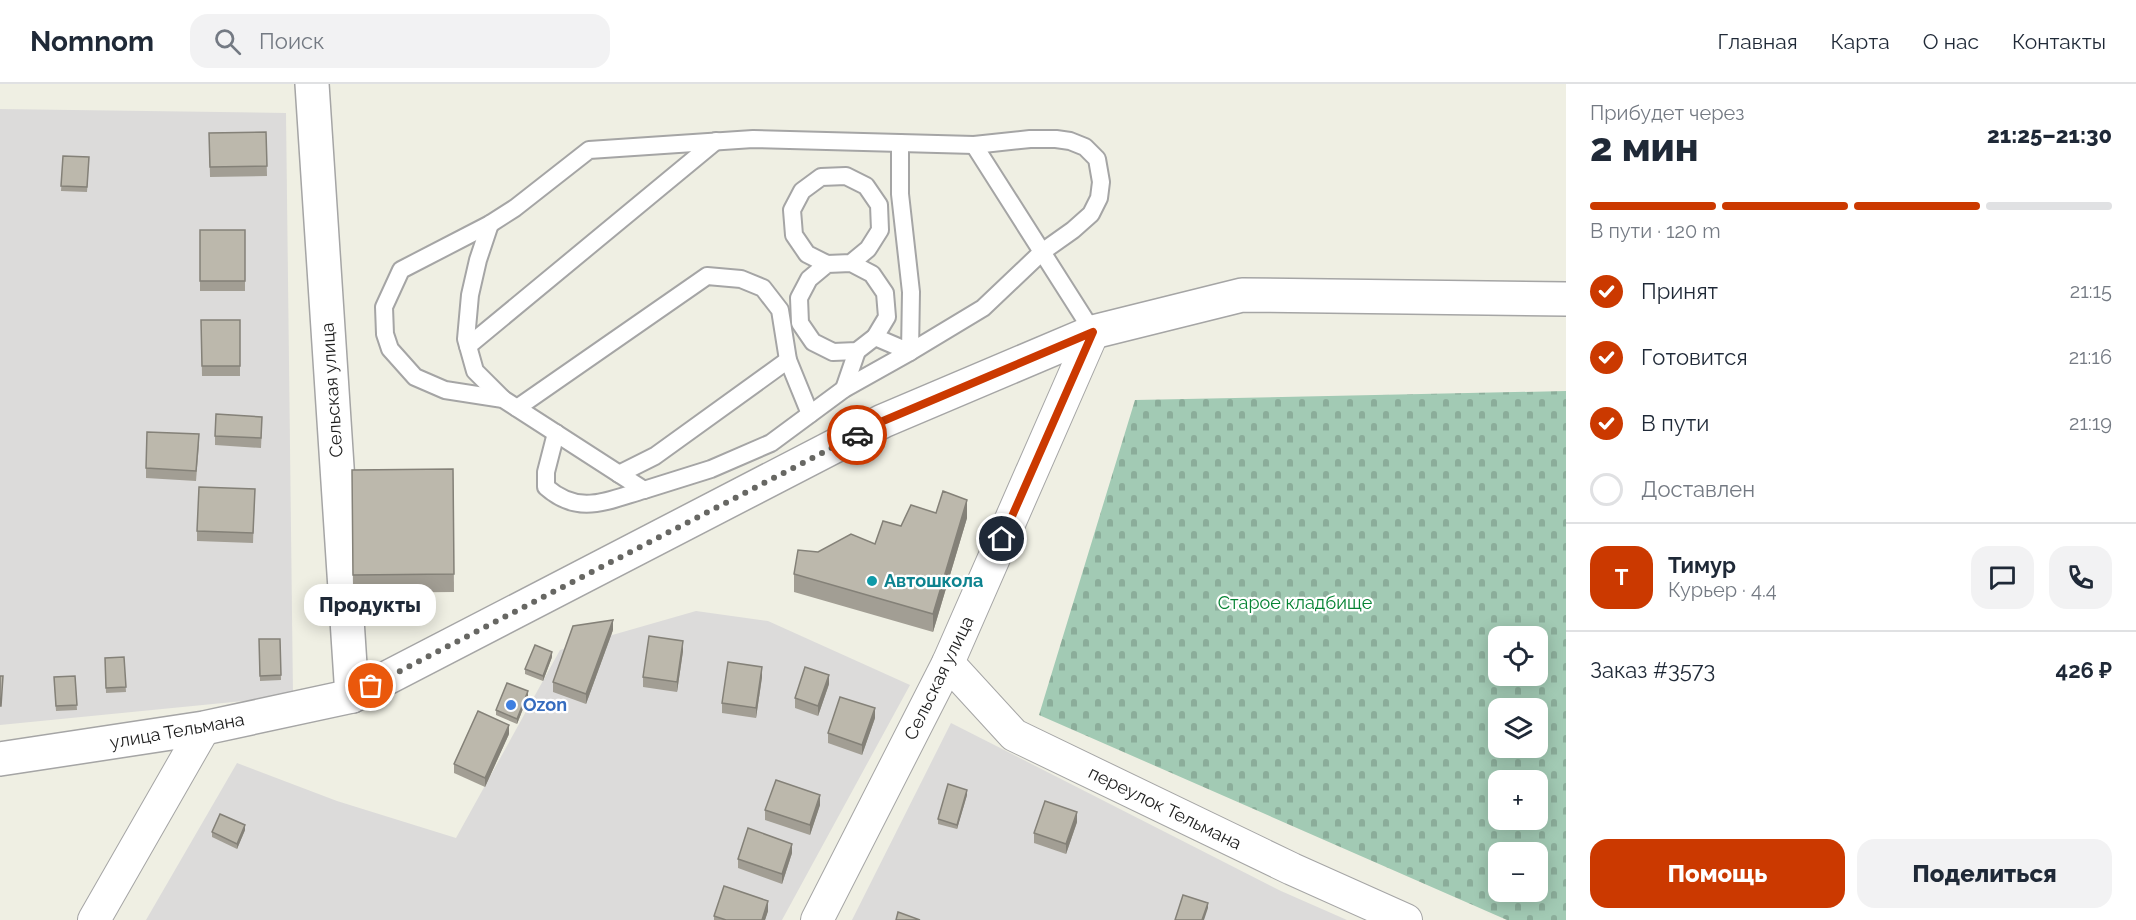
<!DOCTYPE html>
<html lang="ru">
<meta charset="utf-8">
<style>
body{margin:0;font-family:Raleway,sans-serif;background:#f2f2f3;color:#1f2937;height:100vh;display:flex;flex-direction:column;font-size:22px;white-space:nowrap}
*{box-sizing:border-box;margin:0}
p{font-size:20px;color:#747a83}
.icon{flex:none;width:33px;height:33px;fill:none;stroke:currentColor;stroke-width:2;stroke-linecap:round;stroke-linejoin:round}
.map{position:relative;flex:1;overflow:hidden}
.side{display:flex;flex-direction:column;background:#fff;width:570px}
.side>*{flex:none}
.controls{position:absolute;left:1488px;top:542px;display:grid;gap:12px}
.controls a{display:grid;place-items:center;width:60px;height:60px;border-radius:12px;background:#fff;box-shadow:0 3px 15px #0003;font-size:30px}
.pin{position:absolute;display:grid;place-items:center;width:51px;height:51px;color:#fff;margin:-26px;border:3px solid #fff;border-radius:50%;box-shadow:0 2px 6px #0007}
.courier{position:absolute;display:grid;place-items:center;width:60px;height:60px;margin:-30px;border:4px solid #cb3900;border-radius:50%;background:#fff;color:#222;box-shadow:0 2px 8px #0007}
.bubble{position:absolute;height:42px;border-radius:18px;background:#fff;box-shadow:0 3px 15px #0003;font-size:20px;font-weight:800;line-height:42px;text-align:center}
.overview em{font-style:normal;font-weight:800}
.overview div{display:flex;flex-direction:column-reverse}
.overview{display:flex;align-items:center;justify-content:space-between;height:102px;padding:0 24px}
h1{font-size:39px;font-weight:800;line-height:45px}
.bar{display:grid;grid-template-columns:repeat(4,1fr);gap:9px 6px;align-content:center;height:72px;padding:0 24px}
.bar i{height:8px;border-radius:4px;background:#e0e1e3}
.bar .selected{background:#cb3900}
.bar p{grid-column:span 4}
.line{display:flex;align-items:center;gap:15px;padding:0 24px;border-top:2px solid #e0e1e3}
.line div{flex:1}
.round{display:grid;place-items:center;flex:none;width:63px;height:63px;border-radius:18px;background:#f2f2f3}
ol{padding:0 24px;list-style:none}
li{display:flex;align-items:center;gap:18px;height:66px}
li p{margin-inline-start:auto}
li .icon{padding:6px;border-radius:50%;background:#cb3900;color:#fff;stroke-width:4}
li:last-child{color:#747a83}
li i{width:33px;height:33px;border:3px solid #e0e1e3;border-radius:50%}
.action{display:flex;gap:12px;margin-top:auto;padding:12px 24px}
.action a{flex:1;height:69px;border-radius:18px;background:#cb3900;color:#fff;font-size:24px;font-weight:800;line-height:69px;text-align:center}
.action a+a{background:#f2f2f3;color:#1f2937}
header{display:flex;align-items:center;gap:36px;box-sizing:border-box;height:84px;padding:0 30px;background:#fff;border-bottom:2px solid #e0e1e3}
header strong{font-size:28px}
nav{display:flex;gap:33px;margin-inline-start:auto;font-size:21px}
.search{width:420px;height:54px;background:#f2f2f3;display:flex;align-items:center;gap:15px;box-sizing:border-box;padding:0 21px;border-radius:18px;color:#747a83;font-size:22px}
main{display:flex;flex:1;min-height:0}
.map>svg:first-child{display:block}
.residential{fill:#dcdbda}
.cemetery{fill:url(#cemetery-stones);fill-rule:evenodd}
.lines{fill:none;stroke-linecap:round;stroke-linejoin:round}
.service-casing{stroke:#a5a5a5;stroke-width:20}
.minor-casing{stroke:#a5a5a5;stroke-width:34}
.tertiary-casing{stroke:#a5a5a5;stroke-width:36}
.service{stroke:#fff;stroke-width:16}
.minor{stroke:#fff;stroke-width:32}
.tertiary{stroke:#fff;stroke-width:33}
.wall{fill:#a29e94}
.shaded-wall{fill:#848178}
.building{fill:#bcb8ac;stroke:#848178;stroke-width:1.5}
.done{stroke:#676763;stroke-width:6;stroke-dasharray:0 10.8}
.route{stroke:#cb3900;stroke-width:8}
.culture-dot{fill:#0f9aa8;stroke:#fff;stroke-width:2}
.shop-dot{fill:#3f7fe0;stroke:#fff;stroke-width:2}
.labels{text-anchor:middle;stroke-width:4.5;stroke-linejoin:round;paint-order:stroke}
.street-label{font-size:18px;fill:#1e1e1e;stroke:#fff}
.culture-label{font-size:18px;font-weight:bold;fill:#0d838f;stroke:#fff;text-anchor:start}
.park-label{font-size:18px;fill:#058333;stroke:#fff}
.shop-label{font-size:18px;font-weight:bold;fill:#366cbe;stroke:#fff;text-anchor:start}
</style>
<header>
<strong>Nomnom</strong>
<div class="search"><svg class="icon" aria-label="search" viewBox="0 0 24 24"><circle cx="10" cy="10" r="6"/><path d="M15 15l6 6"/></svg>Поиск</div>
<nav><a>Главная</a><a>Карта</a><a>О нас</a><a>Контакты</a></nav>
</header>
<main>
<div class="map">
<svg width="1566" height="836" viewBox="0 0 1566 836">
<defs>
<pattern id="cemetery-stones" width="16" height="16" patternUnits="userSpaceOnUse" patternTransform="scale(1.5)"><rect width="16" height="16" fill="#a2cab4"/><path d="M2 7V4a2 2 0 0 1 4 0v3zM10 15v-3a2 2 0 0 1 4 0v3z" fill="#8bad9a"/></pattern>
</defs>
<rect width="100%" height="100%" fill="#efefe3"/>
<g class="residential">
<path d="M0,25L286,29L293,612L0,641Z"/>
<path d="M696,527L768,537L910,601L782,836H146L237,679L337,717L456,754L560,566Z"/>
<path d="M951,639L1281,807L1347,836H852Z"/>
</g>
<path class="cemetery" d="M1566,307V836H1507L1039,631L1135,316ZM1498,552H1538V591H1498ZM1498,624H1538V663H1498ZM1498,696H1538V735H1498ZM1499,768H1538V807H1498Z"/>
<g class="lines">
<g class="service-casing">
<g id="service">
<path d="M753,55L974,61L1030,55H1056L1070,57L1085,63L1097,75L1101,98L1099,114L1091,130L1073,146L1042,168L983,224L910,268L844,305L771,359L711,385L644,406L503,315L445,306L415,293L390,265L385,250L384,223L401,186L490,140L515,124L589,66Z"/>
<path d="M974,61L1093,248"/>
<path d="M490,140L478,176L470,211L466,255L475,287L503,315"/>
<path d="M827,180L807,170L794,151L792,126L802,107L821,93L846,92L866,102L879,121L880,146L868,165L851,179L827,180L809,195L799,214L800,239L813,258L833,268L857,267L875,253L887,233L885,209L872,190L851,179"/>
<path d="M875,253L910,268L911,208L900,110V59"/>
<path d="M468,262L716,57"/>
<path d="M844,305L857,267"/>
<path d="M517,324L707,192L741,195L763,204L780,226L788,276L810,330"/>
<path d="M556,349L546,388V403C579,432 606,417 644,406"/>
<path d="M619,390L655,372L788,276"/>
</g>
</g>
<g class="minor-casing">
<g id="minor">
<path d="M948,579L1014,651L1292,785L1406,836"/>
<path d="M94,836L204,644"/>
<path d="M817,836L948,579L1093,248"/>
</g>
</g>
<g class="tertiary-casing">
<g id="tertiary">
<path d="M312,0L352,612"/>
<path d="M0,675L204,644L352,612L883,337L1093,248L1242,211L1566,215"/>
</g>
</g>
<use href="#service" class="service"/>
<use href="#minor" class="minor"/>
<use href="#tertiary" class="tertiary"/>
</g>
<g class="wall">
<path d="M266,48L267,92L210,93L209,49Z"/>
<path d="M63,72L89,73L87,108L61,107Z"/>
<rect x="200" y="146" width="45" height="61"/>
<path d="M201,236H240V292H202Z"/>
<path d="M262,342L261,364L215,361V352Z"/>
<path d="M199,360L196,397L146,394V384Z"/>
<path d="M453,385L454,508L353,509L352,386Z"/>
<path d="M255,405L253,459L197,457V447Z"/>
<path d="M936,429L967,434L933,548L794,508V490L818,468L875,460L901,442Z"/>
<path d="M613,546L586,620L553,608V598Z"/>
<path d="M259,555H280L281,596L260,597Z"/>
<path d="M683,567L677,608L643,603V593Z"/>
<path d="M124,573L126,608L106,609L105,574Z"/>
<path d="M552,573L543,597L525,590V585Z"/>
<path d="M75,592L77,626L56,627L54,593Z"/>
<path d="M762,593L756,634L722,629V619Z"/>
<path d="M829,600L818,632L795,624V614Z"/>
<path d="M528,612L517,640L496,631V626Z"/>
<path d="M875,634L862,671L828,659V649Z"/>
<path d="M509,650L485,703L454,689V680Z"/>
<path d="M967,711L957,745L938,740V735Z"/>
<path d="M820,721L810,751L765,736V726Z"/>
<path d="M1077,738L1066,770L1034,759V749Z"/>
<path d="M245,746L237,765L212,753V748Z"/>
<path d="M792,769L782,800L738,784V775Z"/>
<path d="M768,827L765,836H714V832Z"/>
</g>
<g class="shaded-wall">
<path d="M967,416V434L933,548V530Z"/>
<path d="M613,536V546L586,620V610Z"/>
<path d="M683,557V567L677,608V598Z"/>
<path d="M552,568V573L543,597V592Z"/>
<path d="M762,583V593L756,634V624Z"/>
<path d="M829,591V600L818,632V622Z"/>
<path d="M528,607V612L517,640V635Z"/>
<path d="M875,624V634L862,671V661Z"/>
<path d="M509,641V650L485,703V694Z"/>
<path d="M967,706V711L957,745V741Z"/>
<path d="M820,711V721L810,751V741Z"/>
<path d="M1077,728V738L1066,770V760Z"/>
<path d="M245,741V746L237,765V760Z"/>
<path d="M792,760V769L782,800V790Z"/>
<path d="M768,817V827L765,836H762Z"/>
<path d="M1208,819V824L1204,836H1202Z"/>
</g>
<g class="building">
<path d="M266,48L267,82L210,83L209,49Z"/>
<path d="M63,72L89,73L87,103L61,102Z"/>
<rect x="200" y="146" width="45" height="51"/>
<path d="M201,236H240V282H202Z"/>
<path d="M216,330L262,333L261,354L215,352Z"/>
<path d="M147,348L199,350L196,387L146,384Z"/>
<path d="M453,385L454,490L353,491L352,386Z"/>
<path d="M199,403L255,405L253,449L197,447Z"/>
<path d="M943,407L967,416L933,530L794,490L798,466L818,468L851,450L875,460L883,437L901,442L911,421L936,429Z"/>
<path d="M613,536L586,610L553,598L573,542Z"/>
<path d="M649,552L683,557L677,598L643,593Z"/>
<path d="M259,555H280L281,591L260,592Z"/>
<path d="M535,561L552,568L543,592L525,585Z"/>
<path d="M124,573L126,603L106,604L105,574Z"/>
<path d="M728,578L762,583L756,624L722,619Z"/>
<path d="M805,583L829,591L818,622L795,614Z"/>
<path d="M0,592H3L1,622H0Z"/>
<path d="M75,592L77,621L56,622L54,593Z"/>
<path d="M507,599L528,607L517,635L496,626Z"/>
<path d="M840,613L875,624L862,661L828,649Z"/>
<path d="M478,627L509,641L485,694L454,680Z"/>
<path d="M776,696L820,711L810,741L765,726Z"/>
<path d="M948,700L967,706L957,741L938,735Z"/>
<path d="M1045,717L1077,728L1066,760L1034,749Z"/>
<path d="M220,730L245,741L237,760L212,748Z"/>
<path d="M748,744L792,760L782,790L738,775Z"/>
<path d="M724,802L768,817L762,836H726L714,832Z"/>
<path d="M1183,811L1208,819L1202,836H1175Z"/>
<path d="M898,828L920,836H896Z"/>
</g>
<g class="lines">
<path class="done" d="M371,602L857,351"/>
<path class="route" d="M857,351L883,337L1093,248L1002,455"/>
</g>
<circle class="culture-dot" cx="872" cy="497" r="6"/>
<circle class="shop-dot" cx="511" cy="621" r="6"/>
<g class="labels">
<g class="street-label">
<text transform="translate(332 306) rotate(-94)" y="6">Сельская улица</text>
<text transform="translate(939 594) rotate(-64)" y="6">Сельская улица</text>
<text transform="translate(177 647) rotate(-10)" y="6">улица Тельмана</text>
<text transform="translate(1165 724) rotate(26)" y="6">переулок Тельмана</text>
</g>
<g class="culture-label">
<text x="884" y="503">Автошкола</text>
</g>
<g class="park-label">
<text x="1295" y="525">Старое кладбище</text>
</g>
<g class="shop-label">
<text x="523" y="627">Ozon</text>
</g>
</g>
</svg>
<div class="controls">
<a><svg class="icon" aria-label="locate" viewBox="0 0 24 24"><circle cx="12" cy="12" r="6"/><path d="M12 2v4M12 18v4M2 12h4M18 12h4"/></svg></a>
<a><svg class="icon" aria-label="layers" viewBox="0 0 24 24"><path d="M12 4l9 5-9 5-9-5zM3 14l9 5 9-5"/></svg></a>
<a>+</a>
<a>−</a>
</div>
<div class="pin" style="left:371px;top:602px;background:#ea580c"><svg class="icon" aria-label="bag" viewBox="0 0 24 24"><path d="M5 8h14l-1 12H6zM9 8a3 3 0 0 1 6 0"/></svg></div>
<div class="pin" style="left:1002px;top:455px;background:#1f2937"><svg class="icon" aria-label="home" viewBox="0 0 24 24"><path d="M3 11l9-7 9 7M6 9v11h12V9"/></svg></div>
<div class="courier" style="left:857px;top:351px"><svg class="icon" aria-label="car" viewBox="0 0 24 24"><path d="M5 17H2v-5l4-1 3-4h7l3 4 3 1v5h-3M9 17h6M6 11h13"/><circle cx="7" cy="17" r="2"/><circle cx="17" cy="17" r="2"/></svg></div>
<div class="bubble" style="left:304px;top:500px;width:132px">Продукты</div>
</div>
<section class="side">
<div class="overview"><div><h1>2 мин</h1><p>Прибудет через</p></div><em>21:25–21:30</em></div>
<div class="bar"><i class="selected"></i><i class="selected"></i><i class="selected"></i><i></i><p>В пути · 120 m</p></div>
<ol>
<li><svg class="icon" aria-label="check" viewBox="0 0 24 24"><path d="M5 12l5 5 9-10"/></svg>Принят<p>21:15</p></li>
<li><svg class="icon" aria-label="check" viewBox="0 0 24 24"><path d="M5 12l5 5 9-10"/></svg>Готовится<p>21:16</p></li>
<li><svg class="icon" aria-label="check" viewBox="0 0 24 24"><path d="M5 12l5 5 9-10"/></svg>В пути<p>21:19</p></li>
<li><i></i>Доставлен</li>
</ol>
<div class="line" style="height:108px"><b class="round" style="background:#cb3900;color:#fff">Т</b><div><b>Тимур</b><p>Курьер · 4.4</p></div><a class="round"><svg class="icon" aria-label="chat" viewBox="0 0 24 24"><path d="M4 5h16v11H9l-5 4z"/></svg></a><a class="round"><svg class="icon" aria-label="phone" viewBox="0 0 24 24"><path d="M5 4h4l2 5-3 2q2 4 5 5l2-3 5 2v4C11 20 4 13 5 4z"/></svg></a></div>
<div class="line" style="height:78px"><div>Заказ #3573</div><b>426 ₽</b></div>
<div class="action"><a>Помощь</a><a>Поделиться</a></div>
</section>
</main>
